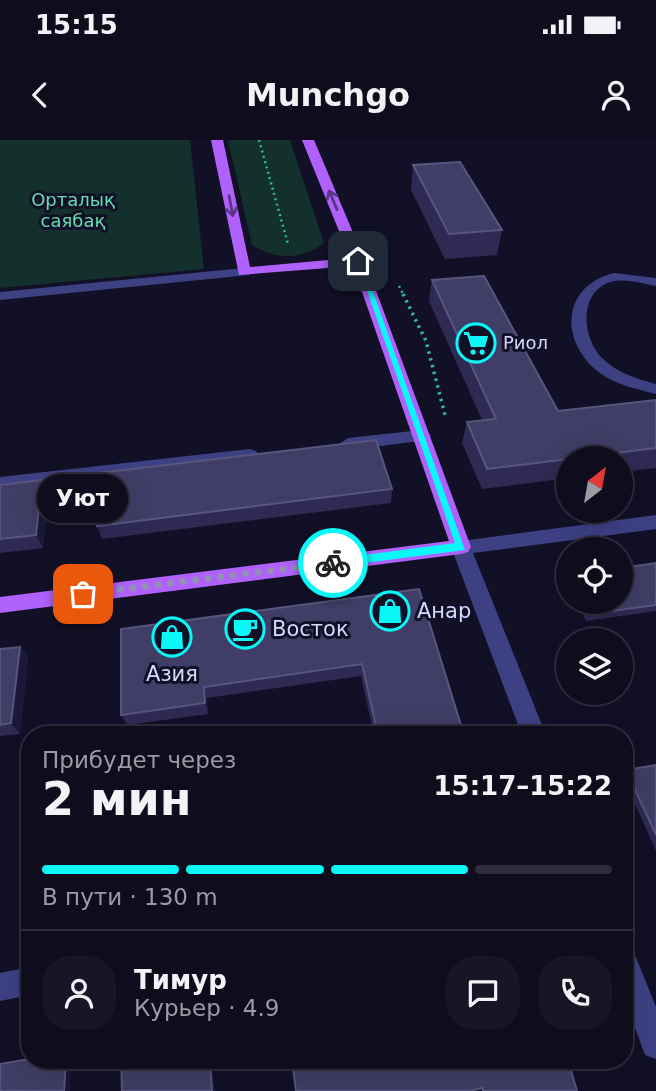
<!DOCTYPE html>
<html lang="ru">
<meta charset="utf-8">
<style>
body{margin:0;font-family:"DejaVu Sans",sans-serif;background:#171526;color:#f1f3f6;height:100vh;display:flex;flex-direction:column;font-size:26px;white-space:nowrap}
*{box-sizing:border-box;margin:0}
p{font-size:23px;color:#9b9ba4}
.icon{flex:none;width:38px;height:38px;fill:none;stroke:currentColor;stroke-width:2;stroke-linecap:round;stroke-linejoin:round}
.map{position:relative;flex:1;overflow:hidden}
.details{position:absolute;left:21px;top:586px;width:612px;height:343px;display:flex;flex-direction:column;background:#0e0c1d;border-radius:28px;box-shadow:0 7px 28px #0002,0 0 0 2px #2e2c3b}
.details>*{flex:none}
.needle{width:46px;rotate:31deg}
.buttons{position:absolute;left:556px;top:306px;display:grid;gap:14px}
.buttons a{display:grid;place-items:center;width:77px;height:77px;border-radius:50%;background:#0e0c1d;box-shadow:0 7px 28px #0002,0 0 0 2px #2e2c3b;font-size:35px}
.pin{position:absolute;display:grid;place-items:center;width:60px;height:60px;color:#fff;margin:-30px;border-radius:14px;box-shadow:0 4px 10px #0006}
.courier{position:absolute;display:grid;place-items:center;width:70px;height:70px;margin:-35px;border:5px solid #09f8f7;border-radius:50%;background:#fff;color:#222;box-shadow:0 2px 9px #0007}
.bubble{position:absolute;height:49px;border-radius:24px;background:#0e0c1d;box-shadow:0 7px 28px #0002,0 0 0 2px #2e2c3b;font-size:23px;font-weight:700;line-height:49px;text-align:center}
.summary em{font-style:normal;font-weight:700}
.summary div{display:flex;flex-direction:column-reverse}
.summary{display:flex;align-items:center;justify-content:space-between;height:119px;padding:0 21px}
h1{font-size:46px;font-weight:700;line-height:52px}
.bar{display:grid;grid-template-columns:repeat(4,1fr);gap:10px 7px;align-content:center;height:84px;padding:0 21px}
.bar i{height:9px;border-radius:5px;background:#2e2c3b}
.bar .active{background:#09f8f7}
.bar p{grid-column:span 4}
.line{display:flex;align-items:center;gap:18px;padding:0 21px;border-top:2px solid #2e2c3b}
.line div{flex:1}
.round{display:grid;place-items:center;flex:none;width:74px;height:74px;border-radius:28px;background:#171526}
.status{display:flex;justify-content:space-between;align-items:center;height:49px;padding:0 35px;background:#0e0c1d;direction:ltr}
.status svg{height:19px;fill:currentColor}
header{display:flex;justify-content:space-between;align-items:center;height:91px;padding:0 21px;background:#0e0c1d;font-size:32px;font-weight:700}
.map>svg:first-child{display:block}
.green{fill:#13302c}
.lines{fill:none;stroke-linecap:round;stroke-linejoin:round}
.path-far1{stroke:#33b6a0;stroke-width:2.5;stroke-dasharray:2 3.5;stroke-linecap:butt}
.path{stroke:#33b6a0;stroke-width:3.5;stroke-dasharray:2.5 4.5;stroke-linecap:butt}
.minor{fill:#3d4184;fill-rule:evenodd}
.major{fill:#b161fb;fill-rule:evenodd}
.wall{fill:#2e2a54}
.shaded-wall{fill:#1b183a}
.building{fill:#403d66;stroke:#58557e;stroke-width:2}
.oneway{stroke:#5a3486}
.route{fill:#09f8f7}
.done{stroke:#9291b3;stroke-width:7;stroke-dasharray:0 12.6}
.labels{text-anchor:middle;stroke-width:6;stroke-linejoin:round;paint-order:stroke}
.far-park-label{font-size:18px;fill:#64ddb2;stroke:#121027}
.far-poi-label{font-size:18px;fill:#d7d7fe;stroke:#121027;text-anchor:start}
.poi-label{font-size:21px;fill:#d7d7fe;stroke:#121027;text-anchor:start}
</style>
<div class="status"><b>15:15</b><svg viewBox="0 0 49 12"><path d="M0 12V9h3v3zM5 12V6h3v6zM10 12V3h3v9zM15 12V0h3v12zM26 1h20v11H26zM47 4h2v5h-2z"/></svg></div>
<header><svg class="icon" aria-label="back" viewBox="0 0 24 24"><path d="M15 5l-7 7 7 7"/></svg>Munchgo<svg class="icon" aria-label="person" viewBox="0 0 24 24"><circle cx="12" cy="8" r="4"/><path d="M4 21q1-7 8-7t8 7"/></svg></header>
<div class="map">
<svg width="656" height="951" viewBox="0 0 656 951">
<rect width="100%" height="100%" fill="#121027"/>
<g class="green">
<path d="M0,0H190L204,129L0,148Z"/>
<path d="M228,0H290L324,103C303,120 275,120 252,105Z"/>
</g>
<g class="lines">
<g class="path-far1">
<path d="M259,0L288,104"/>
<path d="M399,146L404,156"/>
</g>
<path class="path" d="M403,154L426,201L445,275"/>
<g class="minor">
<path d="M244,128L251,132L249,135L0,160V152Z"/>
<path d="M614,133L656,138V146C641,143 622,137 607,143C578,156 583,199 602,218C617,233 637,239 656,244V254C637,249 616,245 600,233C559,202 561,146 614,133Z"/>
<path d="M422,290L428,292L431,296L428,300L348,310L339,304L348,298Z"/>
<path d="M250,309L256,311L259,315L256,319L0,349V337Z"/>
<path d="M656,375V389L473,413L546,595H522L451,407L454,402Z"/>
<path d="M625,811L635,815L656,867V919L645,915L625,861Z"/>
<path d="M30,827V855L0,861V833Z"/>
</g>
<path class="major" d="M211,0H223L250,127L350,118L302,0H314L365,121L471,407L468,412L461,414L0,473V457L449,401L353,126L239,135Z"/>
</g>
<g class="wall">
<path d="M413,25L502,90L497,115L445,119L411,50Z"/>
<path d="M432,140L558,271L656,260V328L621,332V318H569V338L482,349L462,303L467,282L482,280L429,161Z"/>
<path d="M42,340L48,354L43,408L0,413V345Z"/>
<path d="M392,349L391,363L102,399L97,386Z"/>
<path d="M656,423V471L586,481L577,462H621Z"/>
<path d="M419,449L464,595H374L361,536L207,558L208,574L127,585L121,575Z"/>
<path d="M20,507L28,518L20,594L0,596V509Z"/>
<path d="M656,625V711L625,642V632L626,630Z"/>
</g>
<g class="shaded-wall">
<path d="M42,340L48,354L43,408L36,395Z"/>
<path d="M20,507L28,518L20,594L11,583Z"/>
<path d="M204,547L207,558L208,574L205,563Z"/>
<path d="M66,920H71L70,951H64Z"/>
<path d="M210,920H212L215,951H212Z"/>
</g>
<g class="building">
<path d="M460,22L502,90L449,94L413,25Z"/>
<path d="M484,136L558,271L656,260V308L487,329L467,282L496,279L432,140Z"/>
<path d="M376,300L392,349L97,386L99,333Z"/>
<path d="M42,340L36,395L0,399V345Z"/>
<path d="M656,423V465L589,474L584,462H621V428Z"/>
<path d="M419,449L464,595H378L362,524L204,547L205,563L121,575V489Z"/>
<path d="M20,507L11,583L0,585V509Z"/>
<path d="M656,625V695L626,630Z"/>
<path d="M30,919V920H66L64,951H0V924Z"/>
<path d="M121,920H210L212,951H122Z"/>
<path d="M292,920H568L577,951H483V948L469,951H296Z"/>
</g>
<defs><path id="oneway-shaft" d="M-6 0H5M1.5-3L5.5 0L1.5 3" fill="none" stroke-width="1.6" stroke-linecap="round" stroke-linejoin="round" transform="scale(1.75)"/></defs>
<g class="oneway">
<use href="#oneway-shaft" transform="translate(333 60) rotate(-113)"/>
<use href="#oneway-shaft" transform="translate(231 66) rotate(79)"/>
</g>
<path class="route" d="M356,119L362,121L465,410L333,427L327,423L333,419L455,403Z"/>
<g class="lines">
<path class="done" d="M83,454L333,423"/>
</g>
<defs>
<g id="supermarket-ring" transform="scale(2.0125)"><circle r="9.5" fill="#121027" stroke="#09f8f7" stroke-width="1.5"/><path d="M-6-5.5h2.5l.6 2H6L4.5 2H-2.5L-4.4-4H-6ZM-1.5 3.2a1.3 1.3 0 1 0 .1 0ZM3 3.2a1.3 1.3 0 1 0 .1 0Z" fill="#09f8f7"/></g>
<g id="shop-ring" transform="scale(2.0125)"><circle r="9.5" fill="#121027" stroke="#09f8f7" stroke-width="1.5"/><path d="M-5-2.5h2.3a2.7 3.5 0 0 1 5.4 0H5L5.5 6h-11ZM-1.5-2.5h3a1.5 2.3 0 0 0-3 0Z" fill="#09f8f7"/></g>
<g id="cafe-ring" transform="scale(2.0125)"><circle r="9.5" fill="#121027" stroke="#09f8f7" stroke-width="1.5"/><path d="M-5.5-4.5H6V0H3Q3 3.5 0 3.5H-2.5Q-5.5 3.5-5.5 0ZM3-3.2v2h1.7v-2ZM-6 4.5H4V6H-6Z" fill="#09f8f7"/></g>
</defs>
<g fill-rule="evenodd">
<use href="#supermarket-ring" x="476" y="203"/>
<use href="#shop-ring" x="390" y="471"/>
<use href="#cafe-ring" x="245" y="489"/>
<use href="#shop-ring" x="172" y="497"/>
</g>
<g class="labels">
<g class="far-park-label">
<text x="73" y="66">Орталық<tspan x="73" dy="21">саябақ</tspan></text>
</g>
<g class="far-poi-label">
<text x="503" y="209">Риол</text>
</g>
<g class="poi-label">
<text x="417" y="478">Анар</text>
<text x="272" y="496">Восток</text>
<text x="172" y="541" text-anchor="middle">Азия</text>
</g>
</g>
</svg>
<div class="buttons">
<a><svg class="needle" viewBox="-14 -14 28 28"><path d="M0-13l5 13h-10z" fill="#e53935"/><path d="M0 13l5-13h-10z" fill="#9b9ba4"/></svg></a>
<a><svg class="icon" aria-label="locate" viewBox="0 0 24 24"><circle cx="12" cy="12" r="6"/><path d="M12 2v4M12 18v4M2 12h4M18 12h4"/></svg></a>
<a><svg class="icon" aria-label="layers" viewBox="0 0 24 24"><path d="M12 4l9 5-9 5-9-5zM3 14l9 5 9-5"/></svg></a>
</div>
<div class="pin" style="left:83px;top:454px;background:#ea580c"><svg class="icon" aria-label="bag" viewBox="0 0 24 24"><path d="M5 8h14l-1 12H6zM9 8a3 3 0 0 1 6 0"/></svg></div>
<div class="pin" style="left:358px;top:121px;background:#1f2937"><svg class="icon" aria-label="home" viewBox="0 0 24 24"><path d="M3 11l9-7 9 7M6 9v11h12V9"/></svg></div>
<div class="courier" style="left:333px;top:423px"><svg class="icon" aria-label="bike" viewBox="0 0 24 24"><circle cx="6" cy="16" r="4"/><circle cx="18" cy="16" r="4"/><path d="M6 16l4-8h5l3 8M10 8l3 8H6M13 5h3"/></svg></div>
<div class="bubble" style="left:37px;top:334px;width:91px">Уют</div>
<section class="details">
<div class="summary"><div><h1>2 мин</h1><p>Прибудет через</p></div><em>15:17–15:22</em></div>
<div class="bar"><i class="active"></i><i class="active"></i><i class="active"></i><i></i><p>В пути · 130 m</p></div>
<div class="line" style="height:126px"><a class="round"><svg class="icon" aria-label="person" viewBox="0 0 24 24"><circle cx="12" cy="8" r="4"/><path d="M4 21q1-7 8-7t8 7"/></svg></a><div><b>Тимур</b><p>Курьер · 4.9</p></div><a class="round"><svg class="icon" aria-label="chat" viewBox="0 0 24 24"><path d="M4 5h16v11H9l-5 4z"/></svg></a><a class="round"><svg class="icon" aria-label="phone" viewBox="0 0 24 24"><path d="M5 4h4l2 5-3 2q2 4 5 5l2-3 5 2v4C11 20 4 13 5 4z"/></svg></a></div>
</section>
</div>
